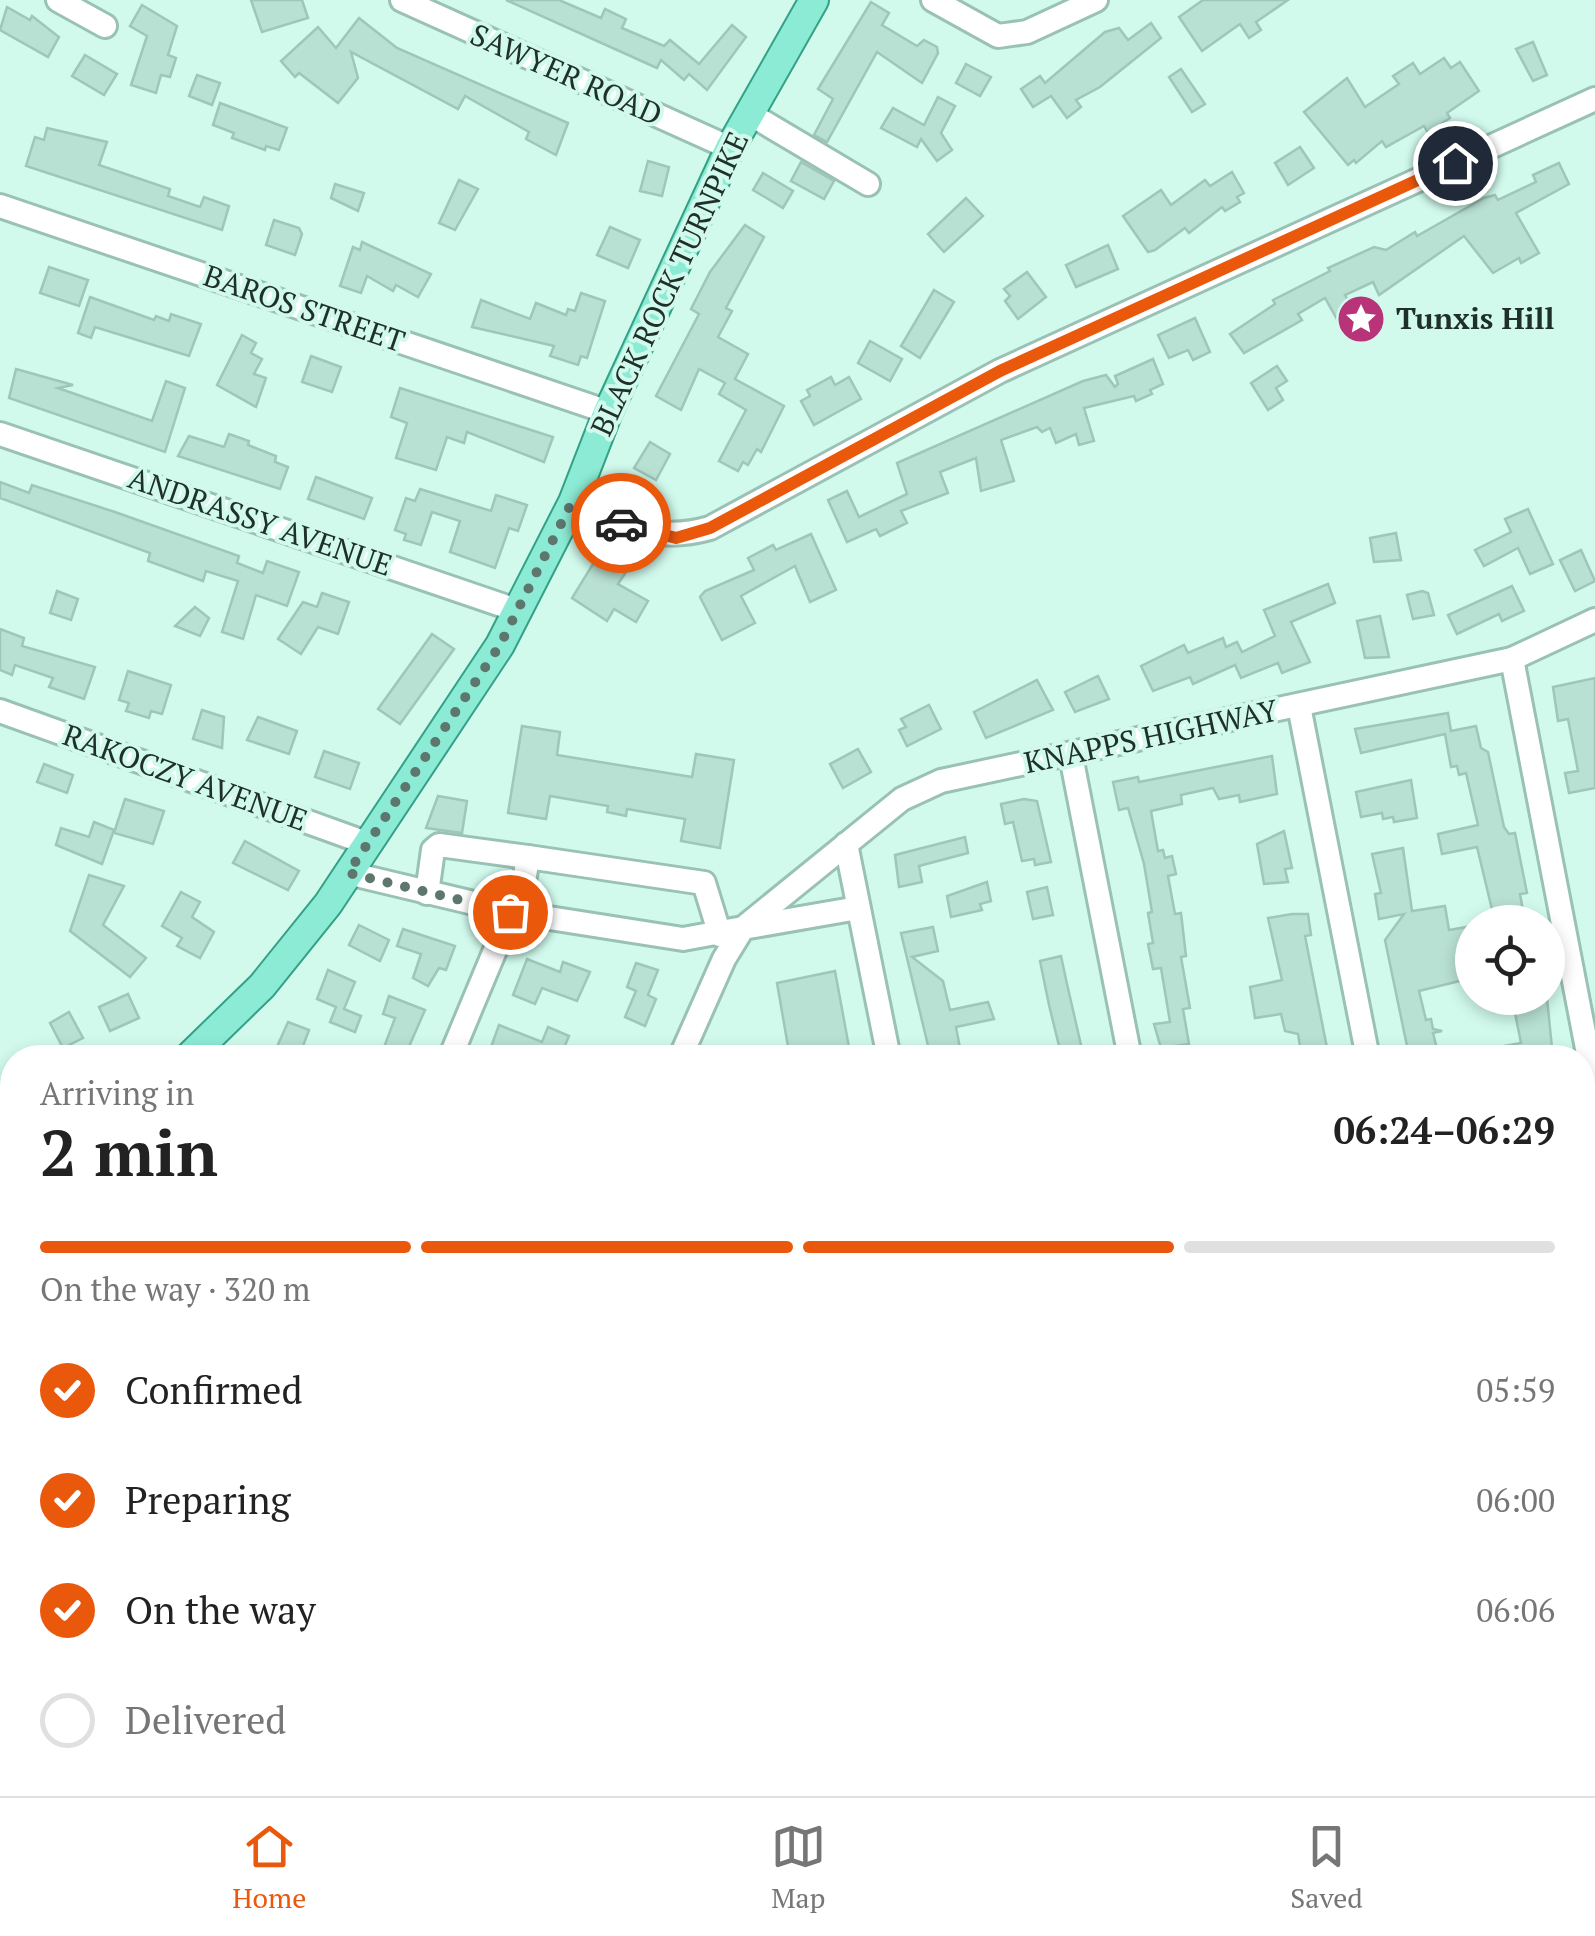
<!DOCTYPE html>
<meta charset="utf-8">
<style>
body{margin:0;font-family:"PT Serif",serif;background:#f2f2f2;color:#222;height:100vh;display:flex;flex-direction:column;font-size:38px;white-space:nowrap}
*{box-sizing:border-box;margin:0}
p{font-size:32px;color:#767676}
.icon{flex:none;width:55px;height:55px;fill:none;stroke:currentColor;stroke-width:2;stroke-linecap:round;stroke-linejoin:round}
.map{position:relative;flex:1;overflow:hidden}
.details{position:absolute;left:0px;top:1045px;width:1595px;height:752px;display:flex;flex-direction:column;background:#fff;border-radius:40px 40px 0 0;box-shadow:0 5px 15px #0003}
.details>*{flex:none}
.fabs{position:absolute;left:1455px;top:905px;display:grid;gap:20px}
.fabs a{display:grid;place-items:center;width:110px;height:110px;border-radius:50%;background:#fff;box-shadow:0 5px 15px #0003;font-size:50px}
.pin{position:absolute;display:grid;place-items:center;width:85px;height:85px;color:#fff;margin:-42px;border:5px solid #fff;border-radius:50%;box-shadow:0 2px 10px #0007}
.courier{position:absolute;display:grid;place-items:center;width:100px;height:100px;margin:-50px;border:8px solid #ea580c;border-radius:50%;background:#fff;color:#222;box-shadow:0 2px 12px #0007}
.head em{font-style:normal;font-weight:600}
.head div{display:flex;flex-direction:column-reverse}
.head{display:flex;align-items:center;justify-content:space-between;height:170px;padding:0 40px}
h1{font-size:65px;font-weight:600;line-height:75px}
.bar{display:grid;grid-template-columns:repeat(4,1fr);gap:15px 10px;align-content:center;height:120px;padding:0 40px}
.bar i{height:12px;border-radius:8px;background:#e0e0e0}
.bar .active{background:#ea580c}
.bar p{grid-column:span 4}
ol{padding:0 40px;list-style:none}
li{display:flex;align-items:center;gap:30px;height:110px}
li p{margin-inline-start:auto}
li .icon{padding:10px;border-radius:50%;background:#ea580c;color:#fff;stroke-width:4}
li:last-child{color:#767676}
li i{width:55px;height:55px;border:5px solid #e0e0e0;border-radius:50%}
.dock{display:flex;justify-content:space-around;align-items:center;height:140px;border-top:2px solid #e0e0e0;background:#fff;font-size:28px;color:#767676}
.dock a{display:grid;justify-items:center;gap:5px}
.dock .active{color:#ea580c}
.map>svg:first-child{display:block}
.built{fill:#bff2e1}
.green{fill:#91d4bf}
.building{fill:#b8e0d3;stroke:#9ec6b9;stroke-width:2.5}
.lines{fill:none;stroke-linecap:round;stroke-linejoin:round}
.minor-casing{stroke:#9ac1b5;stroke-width:28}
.major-casing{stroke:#34a086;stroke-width:32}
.minor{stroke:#fff;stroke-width:22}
.major{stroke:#8cebd4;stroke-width:28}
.done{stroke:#5d766e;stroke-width:10;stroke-dasharray:0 18}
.route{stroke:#ea580c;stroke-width:12}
.labels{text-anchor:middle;stroke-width:8;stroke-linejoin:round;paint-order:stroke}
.street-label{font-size:30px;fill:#1f2f2a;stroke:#d1faed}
.poi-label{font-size:30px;font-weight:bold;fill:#1f2f2a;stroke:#d1faed;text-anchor:start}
</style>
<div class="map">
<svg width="1595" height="1796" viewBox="0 0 1595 1796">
<rect width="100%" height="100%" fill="#d1faed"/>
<path class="built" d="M1595,1401V1518L1583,1521V1405Z"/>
<path class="green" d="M809,1785H1048L1053,1796H818Z"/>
<g class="building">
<path d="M251,0H302L308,18L262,32Z"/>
<path d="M506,0H559L601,18L605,9L626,19L622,28L664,46L670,40L699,64L732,25L746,37L707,90L689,74L684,80L661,60L657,68Z"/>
<path d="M1203,0H1288L1256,22L1261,30L1249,38L1240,24L1202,51L1179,17Z"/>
<path d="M871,2L889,13L882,25L917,46L924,40L937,47L938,53L922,83L877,52L827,142L814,135L833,99L818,89Z"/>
<path d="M142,5L177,26L168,55L176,58L170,77L161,75L156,93L131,85L147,36L130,26Z"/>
<path d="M7,7L30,20L32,16L59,37L48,57L0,30Z"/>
<path d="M359,18L397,48L568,123L556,155L526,139L529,132L465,96L458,109L351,52L358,78L338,103L299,73L295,77L281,61L318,27L336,48Z"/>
<path d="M1151,23L1161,38L1100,87L1076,100L1081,107L1067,118L1051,96L1033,107L1021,89L1040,76L1045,83L1105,32L1119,28L1128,40Z"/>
<path d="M1533,42L1547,75L1533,81L1516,49Z"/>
<path d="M85,55L117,74L104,95L72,76Z"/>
<path d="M1444,58L1451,68L1460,62L1479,91L1447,113L1450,118L1428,133L1424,126L1386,147L1382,141L1356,163L1354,160L1348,165L1304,112L1347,78L1365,107L1399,84L1393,76L1413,63L1420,74Z"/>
<path d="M966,64L991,77L980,96L956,83Z"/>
<path d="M1181,69L1205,104L1192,112L1169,77Z"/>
<path d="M197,75L220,83L212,105L189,96Z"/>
<path d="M938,97L955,106L941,133L952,150L937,161L921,139L917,147L881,128L893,108L924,125Z"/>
<path d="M220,103L287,128L279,150L266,146L265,150L232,138L234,133L213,125Z"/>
<path d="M47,128L107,142L99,165L170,189L168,196L200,207L204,197L229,206L222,230L26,166L35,137L44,140Z"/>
<path d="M1300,147L1314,168L1288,185L1275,163Z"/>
<path d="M648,161L669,167L662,196L640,191Z"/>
<path d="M801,162L834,181L824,199L791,181Z"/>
<path d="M1559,163L1569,184L1516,213L1539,253L1521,263L1519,258L1493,273L1464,236L1379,295L1373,282L1345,295L1359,320L1343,330L1325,298L1298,314L1302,320L1244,353L1230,334L1275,304L1273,300L1330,271L1328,268L1374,247L1386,250L1415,232L1417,236L1484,198L1495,195L1498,200L1536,182L1533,175Z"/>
<path d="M1232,172L1244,193L1237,197L1240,202L1225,211L1222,207L1189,233L1185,228L1155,250L1148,252L1123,216L1161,190L1171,205L1205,180L1210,186Z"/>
<path d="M763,173L793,191L783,208L753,190Z"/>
<path d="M459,180L478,189L455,230L439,223Z"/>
<path d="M335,184L364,193L358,211L331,198Z"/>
<path d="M966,198L983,216L944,252L928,234Z"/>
<path d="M274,220L299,228L302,234L295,255L266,245Z"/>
<path d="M745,225L764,237L726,308L732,311L718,337L748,354L735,379L784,406L761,452L757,449L748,465L743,462L738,471L719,461L746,410L719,394L725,383L699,369L681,410L656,396L699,314L691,309L710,272Z"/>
<path d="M610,227L640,240L628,268L597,255Z"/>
<path d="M362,242L431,274L418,297L396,285L393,291L367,276L361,293L340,286L353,247L360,250Z"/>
<path d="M1108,245L1118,269L1076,287L1066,265Z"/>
<path d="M49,267L88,280L79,306L40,293Z"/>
<path d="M1027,272L1046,297L1018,319L1005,301L1010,296L1004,289Z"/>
<path d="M934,290L954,302L920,358L901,346Z"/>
<path d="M581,293L605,301L587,358L581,356L578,365L550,356L554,346L472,327L481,300L530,319L536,303L566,315L568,309L575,311Z"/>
<path d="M90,297L154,320L156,316L169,321L171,314L201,324L189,356L95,327L91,338L78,333Z"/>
<path d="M1195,318L1210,352L1193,360L1188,350L1169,358L1158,335Z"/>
<path d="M242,335L256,343L251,353L262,359L254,374L266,378L256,407L217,385Z"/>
<path d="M870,341L902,359L890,381L858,363Z"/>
<path d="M311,356L341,367L332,392L302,382Z"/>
<path d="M1153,359L1163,384L1150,390L1152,394L1136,401L1134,396L1084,408L1094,441L1079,445L1076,434L1056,443L1050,428L1042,432L1037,427L1001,440L1014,481L981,491L976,458L940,472L948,493L901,511L907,523L880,536L876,529L847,542L828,500L847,491L859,517L907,494L897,463L1083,381L1106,375L1115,387L1118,384L1115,376Z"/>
<path d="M1277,366L1287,381L1276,388L1283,400L1268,410L1251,383Z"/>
<path d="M16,369L73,385L58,388L152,421L166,381L185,388L165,452L9,398Z"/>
<path d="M831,377L835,385L849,377L861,399L814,425L801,401L810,396L807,390Z"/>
<path d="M400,388L553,437L544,462L467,432L464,443L447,437L436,470L396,458L407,423L391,417Z"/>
<path d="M229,434L249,441L248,445L276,456L275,462L288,467L280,489L178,456L189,436L224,447Z"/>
<path d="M650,442L670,454L656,480L634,468Z"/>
<path d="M316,477L372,498L364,519L308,499Z"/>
<path d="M0,482L29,493L32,485L115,512L239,556L237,563L263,573L267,561L299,572L287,606L256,595L243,639L222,632L238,581L206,571L203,581L148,561L150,553L0,498Z"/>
<path d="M420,489L491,511L496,495L527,505L518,531L509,528L495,568L450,552L460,521L432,512L421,545L404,540L406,534L395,530L406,498L415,501Z"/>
<path d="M1528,509L1553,564L1530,574L1518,548L1484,566L1475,550L1511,532L1505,519Z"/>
<path d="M1396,533L1401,560L1374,562L1370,538Z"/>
<path d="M811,534L836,590L810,602L795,566L741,596L755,623L722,640L700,597L705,591L754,570L748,558L773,545L776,550Z"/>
<path d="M604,546L632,563L618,584L648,601L636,622L614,609L607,621L572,598Z"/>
<path d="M1581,550L1595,581L1575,591L1560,560Z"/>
<path d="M1328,584L1335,603L1291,622L1310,662L1282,673L1278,663L1241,678L1235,665L1193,684L1190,677L1153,691L1141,666L1184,645L1188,653L1223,638L1226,647L1237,642L1242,652L1275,636L1264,610Z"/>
<path d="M1512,586L1524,611L1502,621L1499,614L1457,634L1448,615Z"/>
<path d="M57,591L78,599L71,620L50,613Z"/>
<path d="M1422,591L1428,593L1434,615L1413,619L1407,595Z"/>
<path d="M322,593L349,602L338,634L318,627L301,654L278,639L303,602L317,607Z"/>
<path d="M195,607L209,618L200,636L175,626Z"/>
<path d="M1380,616L1389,657L1365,658L1357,621Z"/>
<path d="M0,629L24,638L22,646L95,667L84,699L49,687L53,678L15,665L12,675L0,670Z"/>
<path d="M432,634L454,649L400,724L378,709Z"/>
<path d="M128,671L171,685L162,714L151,711L149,718L126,711L129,703L119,700Z"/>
<path d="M1098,676L1109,699L1075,712L1065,692Z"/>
<path d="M1595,678V788L1569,793L1565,773L1578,771L1568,719L1558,721L1553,687Z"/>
<path d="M1037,680L1053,710L986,738L974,712Z"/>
<path d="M929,705L941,729L907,746L899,730L906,727L901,719Z"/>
<path d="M202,710L224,717L222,748L193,739Z"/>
<path d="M1448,713L1451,731L1476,726L1481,748L1488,752L1504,827L1509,834L1515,833L1527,893L1520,894L1525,922H1495L1477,847L1442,854L1438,834L1478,825L1466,773L1459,775L1457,766L1451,767L1445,734L1361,753L1355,729Z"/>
<path d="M258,717L297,731L289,754L247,740Z"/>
<path d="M522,726L560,732L557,755L692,777L696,754L734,760L720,848L681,841L685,819L627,809L626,816L607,812L608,806L550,796L546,819L508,813Z"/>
<path d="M858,749L871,772L843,788L830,764Z"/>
<path d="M324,751L359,763L350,789L315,777Z"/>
<path d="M1272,756L1277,794L1240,802L1239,795L1219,799L1213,788L1181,795L1182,804L1151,811L1158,851L1163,850L1165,858L1172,856L1176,874L1168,876L1175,914L1181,913L1186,956L1181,957L1190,1008L1183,1009L1189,1044L1161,1048L1154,1024L1170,1022L1161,968L1153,969L1148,944L1153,943L1148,913L1152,912L1144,864L1128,808L1119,810L1113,782L1138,777L1139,782Z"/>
<path d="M44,764L73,775L67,793L37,782Z"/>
<path d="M1411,780L1417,818L1394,822L1393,817L1383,819L1382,813L1361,817L1356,792Z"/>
<path d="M438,796L467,801L462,833L426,828Z"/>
<path d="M125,799L164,811L153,844L114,833Z"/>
<path d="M1024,799L1037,801L1051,862L1035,865L1034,859L1022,861L1013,822L1005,824L1001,804Z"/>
<path d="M94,822L114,830L102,864L56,845L61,828L89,837Z"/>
<path d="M1284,831L1292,868L1285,869L1288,882L1264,884L1257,844Z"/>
<path d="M965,837L968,853L919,866L922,882L899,887L895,855Z"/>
<path d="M245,841L299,871L288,890L233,863Z"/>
<path d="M1403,848L1412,911L1445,906L1449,930L1472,926V978L1419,991L1426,1020L1431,1019L1433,1029L1442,1031L1433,1033L1436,1045L1408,1051L1385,940L1404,914L1379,919L1375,894L1381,893L1372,854Z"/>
<path d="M89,875L124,886L103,925L146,958L130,977L70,931Z"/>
<path d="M987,882L991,901L980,904L982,910L951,917L947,896Z"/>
<path d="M1047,887L1053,915L1033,919L1027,892Z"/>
<path d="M181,892L200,902L192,917L214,932L200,958L177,946L182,938L162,926Z"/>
<path d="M1292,914H1308L1311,935L1305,936L1329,1058H1302L1298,1034L1285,1031L1281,1014L1255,1018L1250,987L1282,980L1268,918Z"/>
<path d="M359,925L389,940L380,961L349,945Z"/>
<path d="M933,927L938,951L912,957L943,981L950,1010L988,1002L994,1019L956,1027L960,1048L930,1054L901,933Z"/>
<path d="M403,929L455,946L446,970L439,968L428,986L413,978L421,954L397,946Z"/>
<path d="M1061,956L1067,984L1084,1058H1062L1049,1005L1040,961Z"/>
<path d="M527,959L560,972L563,962L590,972L577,1001L542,988L535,1004L513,995Z"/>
<path d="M636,963L658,970L648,995L656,999L645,1026L625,1017L636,991L627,987Z"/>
<path d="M328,970L355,982L344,1009L361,1016L355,1032L330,1022L336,1007L317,999Z"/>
<path d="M835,971L851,1058H790L777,983Z"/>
<path d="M128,994L139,1018L110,1031L99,1007Z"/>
<path d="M389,996L425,1010L404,1058H380L395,1018L383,1014Z"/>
<path d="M1547,998L1553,1058H1483L1482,1050L1521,1043L1513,1003Z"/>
<path d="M69,1012L83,1038L63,1048L50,1023Z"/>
<path d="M288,1022L309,1030L299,1057L276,1049Z"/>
<path d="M499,1025L542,1042L548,1027L569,1036L563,1050L579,1058H531L517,1052L515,1058H487Z"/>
</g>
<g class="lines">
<g class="minor-casing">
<g id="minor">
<path d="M58,0L105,26"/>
<path d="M402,0L730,148"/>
<path d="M933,0L998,36L1027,32L1096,0"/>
<path d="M750,114L868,184"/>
<path d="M0,206L608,412"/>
<path d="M0,434L519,611"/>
<path d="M573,502C624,524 654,544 710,528L1000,371L1595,99"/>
<path d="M1512,659L1595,1090"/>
<path d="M1299,706L1368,1058"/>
<path d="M0,711L369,844"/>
<path d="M1071,756L1130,1058"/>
<path d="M846,844L889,1058"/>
<path d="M528,857L704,883L720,935"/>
<path d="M348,873L511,912L683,939L743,928L902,799L941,781L1512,659L1595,620"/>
<path d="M427,893L433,850L439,845L528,857L519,913"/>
<path d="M450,1058L511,912"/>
<path d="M680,1058L724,959L743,928L858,908"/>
<path d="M1582,1136L1595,1133"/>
<path d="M1582,1393L1595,1390"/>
<path d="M0,1414L12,1404"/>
<path d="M1582,1499L1595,1496"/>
<path d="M0,1691L12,1681"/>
<path d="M0,1782L11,1796"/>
<path d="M1276,1785L1278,1796"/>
<path d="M1515,1785L1517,1796"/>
<path d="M216,1796L230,1785"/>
<path d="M572,1796L586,1785"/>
</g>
</g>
<g class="major-casing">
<g id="major">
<path d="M188,1058L262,986L328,904L500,645L573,502L608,412L730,148L814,0"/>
<path d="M0,1124L12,1122"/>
</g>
</g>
<use href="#minor" class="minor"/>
<use href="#major" class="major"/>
</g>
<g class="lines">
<path class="done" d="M510,912L348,873L500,645L572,502L621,523"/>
<path class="route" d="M621,523L676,538L710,528L1000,371L1455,163"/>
</g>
<defs>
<g id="sight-disc" transform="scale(2.5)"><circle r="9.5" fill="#b83378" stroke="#d1faed"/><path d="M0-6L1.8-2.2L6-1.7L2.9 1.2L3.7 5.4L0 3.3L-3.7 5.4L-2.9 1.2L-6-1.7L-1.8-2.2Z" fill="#fff"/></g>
</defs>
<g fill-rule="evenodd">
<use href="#sight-disc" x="1361" y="319"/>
</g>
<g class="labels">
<g class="street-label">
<text transform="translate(566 75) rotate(24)" y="10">SAWYER ROAD</text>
<text transform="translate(670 284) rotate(-65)" y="10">BLACK ROCK TURNPIKE</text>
<text transform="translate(304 309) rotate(19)" y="10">BAROS STREET</text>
<text transform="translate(260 522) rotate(19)" y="10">ANDRASSY AVENUE</text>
<text transform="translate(1151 737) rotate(-12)" y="10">KNAPPS HIGHWAY</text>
<text transform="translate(185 778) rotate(20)" y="10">RAKOCZY AVENUE</text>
</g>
<g class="poi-label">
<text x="1396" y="329">Tunxis Hill</text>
</g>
</g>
</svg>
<div class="fabs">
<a><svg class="icon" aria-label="locate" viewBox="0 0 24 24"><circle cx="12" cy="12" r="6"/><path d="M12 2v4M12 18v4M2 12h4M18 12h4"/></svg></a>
</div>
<div class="pin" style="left:510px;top:912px;background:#ea580c"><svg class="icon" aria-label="bag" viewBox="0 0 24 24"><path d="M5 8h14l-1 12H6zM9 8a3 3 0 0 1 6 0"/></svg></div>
<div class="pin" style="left:1455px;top:163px;background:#1f2937"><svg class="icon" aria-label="home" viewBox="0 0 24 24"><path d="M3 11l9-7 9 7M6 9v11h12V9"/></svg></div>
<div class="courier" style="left:621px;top:523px"><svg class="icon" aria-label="car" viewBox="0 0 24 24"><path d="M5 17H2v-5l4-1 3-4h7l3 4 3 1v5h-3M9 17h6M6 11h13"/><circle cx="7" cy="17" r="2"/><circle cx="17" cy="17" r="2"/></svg></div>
<section class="details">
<div class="head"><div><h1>2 min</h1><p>Arriving in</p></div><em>06:24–06:29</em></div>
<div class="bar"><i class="active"></i><i class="active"></i><i class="active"></i><i></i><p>On the way · 320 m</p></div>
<ol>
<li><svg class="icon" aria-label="check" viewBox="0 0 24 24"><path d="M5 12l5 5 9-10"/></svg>Confirmed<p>05:59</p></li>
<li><svg class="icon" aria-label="check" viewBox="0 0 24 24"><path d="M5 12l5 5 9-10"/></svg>Preparing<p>06:00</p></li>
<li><svg class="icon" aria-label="check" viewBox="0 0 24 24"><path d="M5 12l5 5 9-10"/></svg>On the way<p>06:06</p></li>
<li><i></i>Delivered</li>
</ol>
</section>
</div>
<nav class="dock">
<a class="active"><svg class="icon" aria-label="home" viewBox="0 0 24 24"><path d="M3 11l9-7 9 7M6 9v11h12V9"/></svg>Home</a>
<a><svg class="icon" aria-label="map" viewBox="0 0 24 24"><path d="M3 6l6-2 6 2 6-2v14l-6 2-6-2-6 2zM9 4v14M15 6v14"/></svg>Map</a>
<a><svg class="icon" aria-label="saved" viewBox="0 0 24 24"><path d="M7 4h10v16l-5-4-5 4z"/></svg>Saved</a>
</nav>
